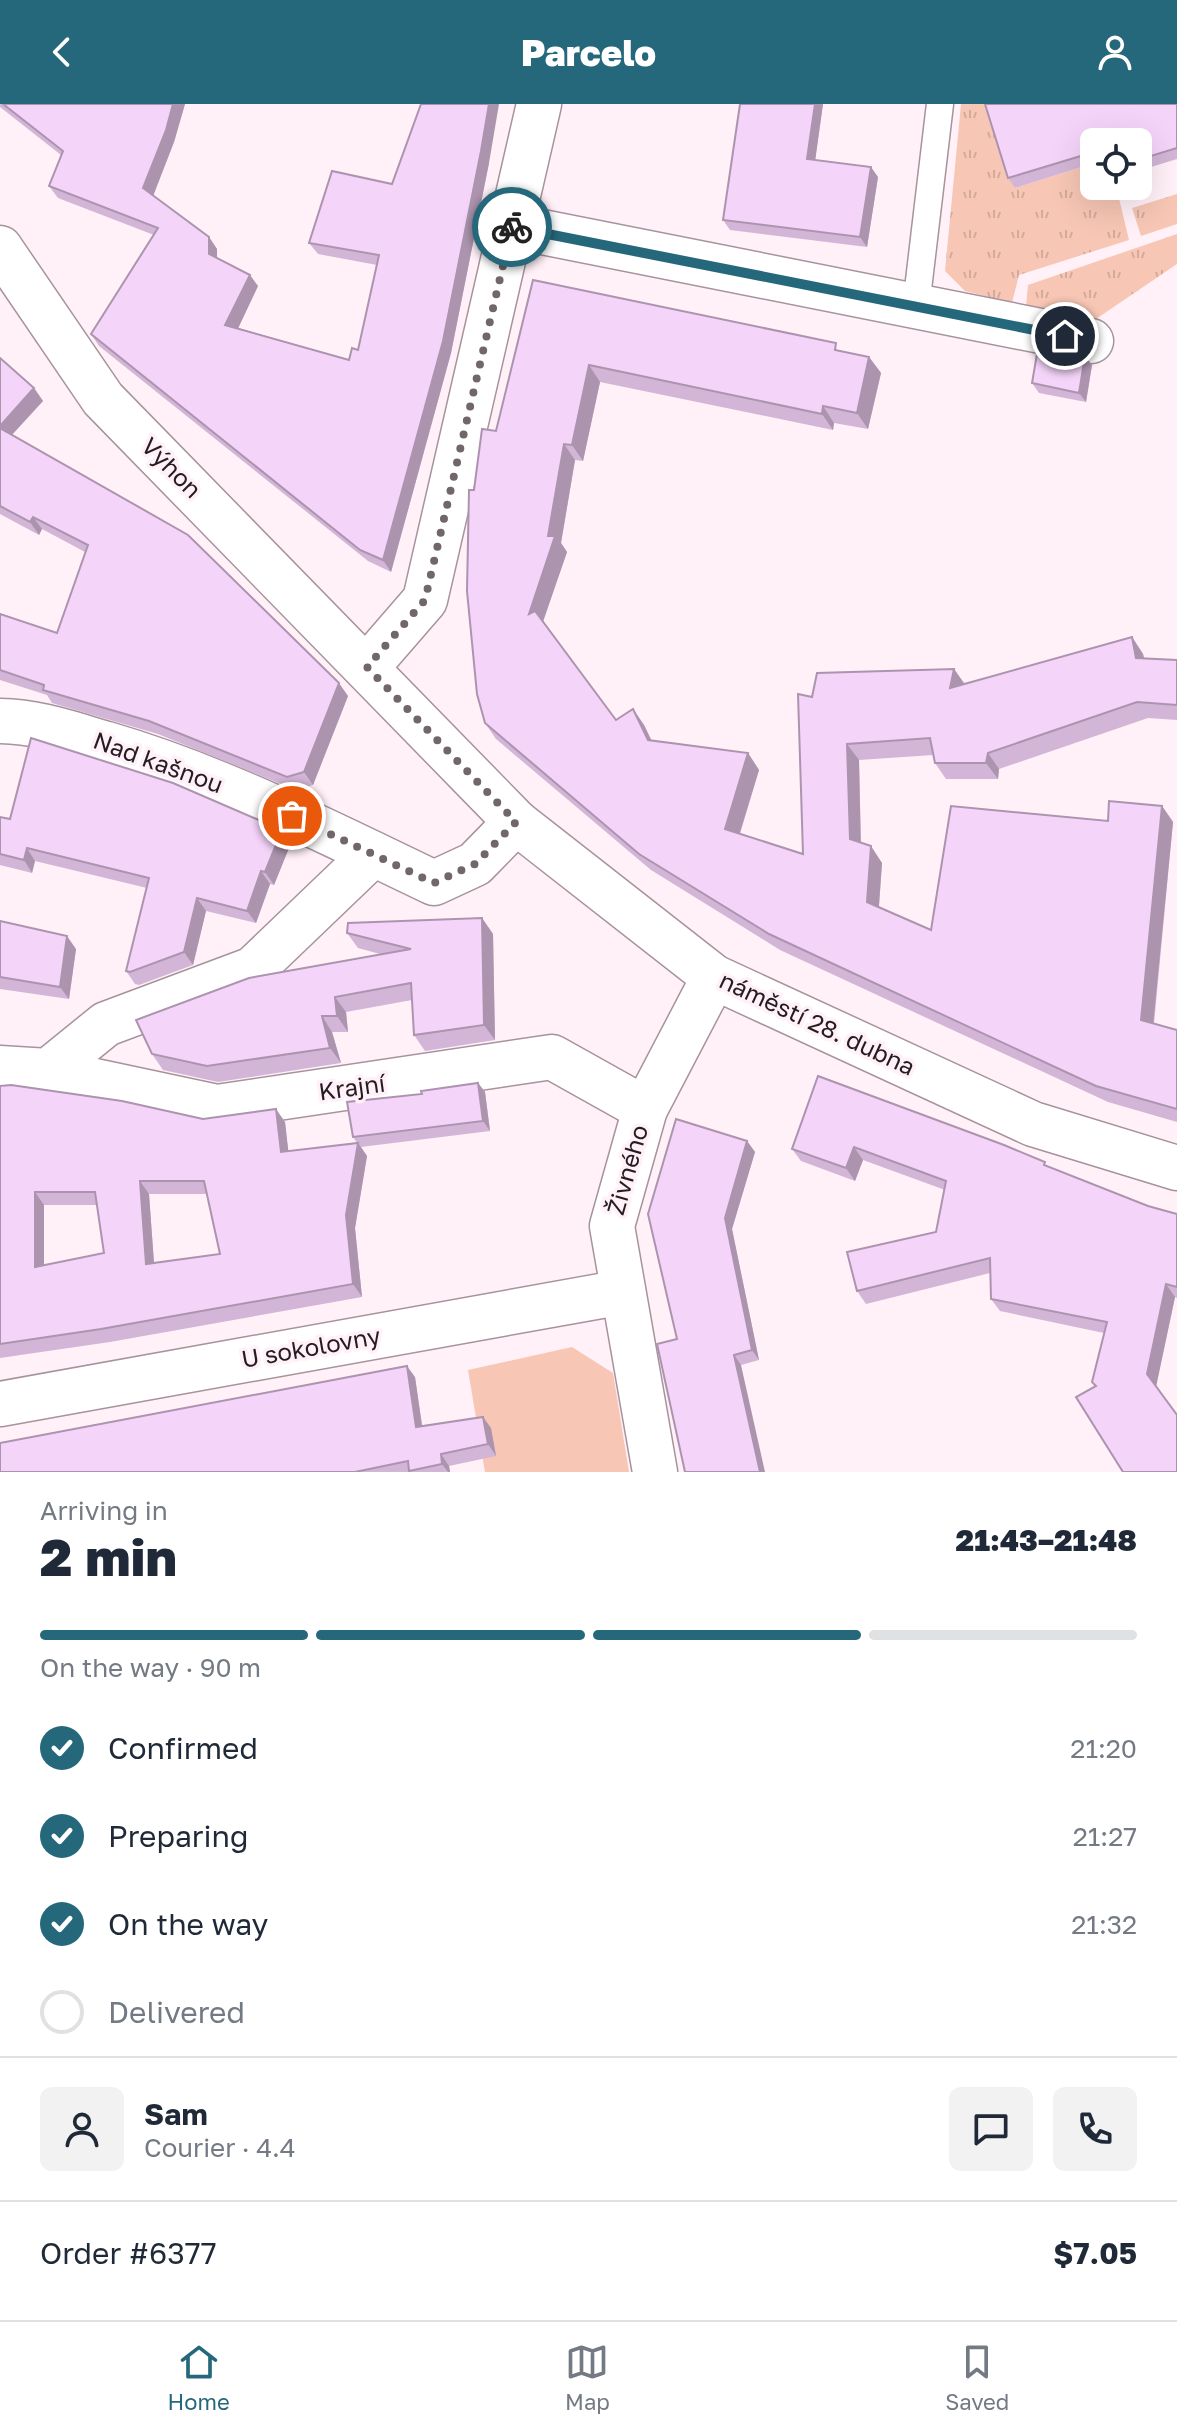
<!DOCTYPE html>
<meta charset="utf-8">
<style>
body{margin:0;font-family:"Golos Text",sans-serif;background:#f2f2f3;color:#1f2937;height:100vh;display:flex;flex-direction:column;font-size:30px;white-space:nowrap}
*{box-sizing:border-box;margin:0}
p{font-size:26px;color:#747a83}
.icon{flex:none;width:44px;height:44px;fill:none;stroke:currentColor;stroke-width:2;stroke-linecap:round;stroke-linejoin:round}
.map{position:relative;height:1368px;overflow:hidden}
.side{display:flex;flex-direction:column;background:#fff;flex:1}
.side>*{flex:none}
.fabs{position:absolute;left:1080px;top:24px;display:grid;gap:16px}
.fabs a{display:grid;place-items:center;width:72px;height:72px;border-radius:12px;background:#fff;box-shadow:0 8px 32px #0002;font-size:40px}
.pin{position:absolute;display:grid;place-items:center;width:68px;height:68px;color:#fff;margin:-34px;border:4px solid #fff;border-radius:50%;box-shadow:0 2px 8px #0007}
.courier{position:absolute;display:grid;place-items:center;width:80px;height:80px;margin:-40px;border:6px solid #26687b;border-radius:50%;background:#fff;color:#222;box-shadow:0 2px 10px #0007}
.summary em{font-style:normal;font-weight:800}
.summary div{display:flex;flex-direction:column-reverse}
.summary{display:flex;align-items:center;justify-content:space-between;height:136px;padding:0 40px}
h1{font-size:52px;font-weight:800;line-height:60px}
.bar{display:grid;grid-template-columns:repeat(4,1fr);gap:12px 8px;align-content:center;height:96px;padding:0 40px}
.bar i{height:10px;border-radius:6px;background:#e0e1e3}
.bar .current{background:#26687b}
.bar p{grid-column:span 4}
.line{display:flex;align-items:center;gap:20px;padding:0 40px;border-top:2px solid #e0e1e3}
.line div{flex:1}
.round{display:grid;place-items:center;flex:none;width:84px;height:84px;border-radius:12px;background:#f2f2f3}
ol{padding:0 40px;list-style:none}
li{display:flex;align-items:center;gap:24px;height:88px}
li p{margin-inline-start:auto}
li .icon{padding:8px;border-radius:50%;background:#26687b;color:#fff;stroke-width:4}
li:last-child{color:#747a83}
li i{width:44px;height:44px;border:4px solid #e0e1e3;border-radius:50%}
header{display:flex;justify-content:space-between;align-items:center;height:104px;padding:0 40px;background:#26687b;color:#fff;font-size:36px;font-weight:800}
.menu{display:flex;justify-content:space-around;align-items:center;height:112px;border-top:2px solid #e0e1e3;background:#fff;font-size:22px;color:#747a83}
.menu a{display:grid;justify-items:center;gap:4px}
.menu .current{color:#26687b}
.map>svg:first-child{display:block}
.grass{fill:url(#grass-tufts)}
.pitch{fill:#f7c6b5}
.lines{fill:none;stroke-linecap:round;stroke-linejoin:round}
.service-casing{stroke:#a7939d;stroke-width:29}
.minor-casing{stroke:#a7939d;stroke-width:47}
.service{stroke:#fff;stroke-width:26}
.minor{stroke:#fff;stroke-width:44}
.wall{fill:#d3b6d7;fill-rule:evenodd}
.shaded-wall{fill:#ac94af}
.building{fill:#f5d4fa;stroke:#ac94af;stroke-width:2;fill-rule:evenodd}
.done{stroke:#71676b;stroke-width:8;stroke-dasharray:0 14.4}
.route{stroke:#26687b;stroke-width:10}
.labels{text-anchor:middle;stroke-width:7;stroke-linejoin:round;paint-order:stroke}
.street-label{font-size:24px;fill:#241c20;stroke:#fff1f7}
</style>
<header><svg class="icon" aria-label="back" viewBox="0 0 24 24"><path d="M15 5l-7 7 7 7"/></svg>Parcelo<svg class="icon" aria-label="person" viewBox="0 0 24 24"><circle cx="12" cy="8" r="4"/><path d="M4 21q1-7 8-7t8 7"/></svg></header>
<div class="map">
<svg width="1177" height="1368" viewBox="0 0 1177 1368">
<defs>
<pattern id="grass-tufts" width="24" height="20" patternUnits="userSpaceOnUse" patternTransform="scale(2)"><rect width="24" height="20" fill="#f7c6b5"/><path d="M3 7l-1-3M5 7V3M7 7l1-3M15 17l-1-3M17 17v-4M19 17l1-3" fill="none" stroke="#d4aa9b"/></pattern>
</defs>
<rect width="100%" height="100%" fill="#fff1f7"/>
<g class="grass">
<path d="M961,0H989L1015,84L1094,59V82H1104L1105,86L1116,82L1129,136L1019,171L1012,199L965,187L945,167Z"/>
<path d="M1177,90V120L1141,132L1132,104Z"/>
<path d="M1177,130V160L1093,217L1026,202L1028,181Z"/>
</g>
<path class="pitch" d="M572,1243L613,1269L629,1368H485L468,1266Z"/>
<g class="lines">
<g class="service-casing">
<path id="service" d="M916,202L940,0"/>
</g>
<g class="minor-casing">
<g id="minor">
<path d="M512,122L1091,237"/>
<path d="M0,144L103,295L516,718L714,873L1033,1020L1177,1064"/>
<path d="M367,563L425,496L539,0"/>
<path d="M0,617C40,618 69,629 107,640C220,673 327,728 434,779L475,760L516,718"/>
<path d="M0,964L48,967L106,920L253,865L373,750"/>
<path d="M48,967L217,1003L552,953L645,1005"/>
<path d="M0,1300L623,1188"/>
<path d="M655,1368L612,1122L645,1005L714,873"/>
</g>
</g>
<use href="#service" class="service"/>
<use href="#minor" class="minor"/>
</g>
<g class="wall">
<path d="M0,0H185L174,38L153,91L209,133L217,145V154L258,182L238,224L349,256L358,246L377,161L318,150L309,139L392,80L489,59L451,249L391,468L368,457L99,242L91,230L154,131L58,94L49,82L61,51L0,3Z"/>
<path d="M740,0H823L815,56L878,73L867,143L730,126L723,116Z"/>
<path d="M1177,0V55L1138,67V38H1094V59L1015,84L1008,74Z"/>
<path d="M533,176L869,253L881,269L868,325L834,319L833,326L600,278L583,357L575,356L561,439L567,448L543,518L616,616L633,605L644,621L652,637L748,649L759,666L740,730L803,750L812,593L954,565L965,580L1132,533L1143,550L1144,555L1177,556V616L1148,614L999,665L998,675H946L935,659L933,651L859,656L861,739L882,759L879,803L931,826L1108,717L1162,702L1173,718L1154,920L1177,926V1018L1108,998L780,846L651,766L496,635L485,619L474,386L496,327Z"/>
<path d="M0,254L34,284L43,297L12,331L348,592L313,681L296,686L158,630L52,599L47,591L0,576V509L57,529L85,448L42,425L39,431L0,410Z"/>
<path d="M1092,261L1086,298L1039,289L1032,279Z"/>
<path d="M0,713L10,715L282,726L291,739L274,781L270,780L256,819L206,807L193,861L139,881L135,880L126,867L147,784L35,757L32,769L0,761Z"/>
<path d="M482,814L493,830L495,936L425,947L414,931L412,896L346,908L348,928H332L341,959L218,978L163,966L152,950L380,850L358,844L347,829Z"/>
<path d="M0,817L76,845L69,895L0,885Z"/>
<path d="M818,972L1148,1102L1177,1110V1194L1175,1193L1156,1282H1095L1104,1229L1000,1207L991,1195L990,1169L866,1200L857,1187L936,1128L945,1086L863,1056L855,1077L801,1057L792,1045Z"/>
<path d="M478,979L485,988L490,1027L361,1043L367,1052L355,1124L362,1193L110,1238L0,1254V982L203,1015L285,1018L288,1047L357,1039L353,1033L422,990ZM149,1090H207L220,1150L154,1159ZM44,1101H97L104,1149L44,1161Z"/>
<path d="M747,1037L755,1048L732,1125L759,1256L741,1261L677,1235Z"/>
<path d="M415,1273L422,1322L491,1324L496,1352L449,1362L450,1368H0Z"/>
</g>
<g class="shaded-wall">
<path d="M173,0H185L174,38L152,95L143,84Z"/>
<path d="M489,0H499L489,59L451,249L391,468L383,456Z"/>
<path d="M815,0H823L814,65L807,55Z"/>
<path d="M871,63L878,73L867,143L860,133Z"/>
<path d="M209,133L217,145V161L209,150Z"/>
<path d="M250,171L258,182L234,233L225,221Z"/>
<path d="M1085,252L1092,261L1086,298L1079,289Z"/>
<path d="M869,253L881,269L868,325L857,309Z"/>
<path d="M589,261L600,278L583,357L572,341Z"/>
<path d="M34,284L43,297L7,336L0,326V322Z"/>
<path d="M823,302L834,319L833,326L822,310Z"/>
<path d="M564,340L575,356L561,439L567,448L540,526L529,510L548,432Z"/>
<path d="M33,413L42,425L39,431L30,418Z"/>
<path d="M1132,533L1143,550L1148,570L1136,554Z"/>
<path d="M954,565L965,581L950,584Z"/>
<path d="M339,579L348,592L313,681L304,668Z"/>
<path d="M633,605L644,621L659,653L648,636Z"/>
<path d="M847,640L859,656L861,751L850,735Z"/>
<path d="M748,649L759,666L736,741L725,725Z"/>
<path d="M988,649L999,665L998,675L986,659Z"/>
<path d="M1162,702L1173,718L1152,932L1141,916Z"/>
<path d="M282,726L291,739L274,781L265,768Z"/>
<path d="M871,742L882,759L878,814L867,798Z"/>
<path d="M27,744L35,757L32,769L24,756Z"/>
<path d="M261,767L270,780L256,819L247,807Z"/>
<path d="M197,794L206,807L193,861L184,848Z"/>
<path d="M482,814L493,830L495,936L484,921Z"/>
<path d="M67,832L76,845L69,895L60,883Z"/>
<path d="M335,893L346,908L348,928L337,912Z"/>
<path d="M322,912L332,928L341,959L330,944Z"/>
<path d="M478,979L485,988L490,1027L483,1017Z"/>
<path d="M276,1005L285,1018L290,1061L281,1048Z"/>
<path d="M747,1037L755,1048L732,1125L759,1256L752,1246L725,1114Z"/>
<path d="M358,1039L367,1052L355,1124L362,1193L353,1180L346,1111Z"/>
<path d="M854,1043L863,1056L855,1077L846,1064Z"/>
<path d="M140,1077L149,1090L155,1173L146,1160Z"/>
<path d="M35,1088L44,1101V1176L35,1163Z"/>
<path d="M1166,1180L1175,1193L1156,1283L1147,1270Z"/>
<path d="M734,1251L741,1261L765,1368H760Z"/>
<path d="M407,1262L415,1273L424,1335L416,1323Z"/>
<path d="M483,1313L491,1324L496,1352L488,1340Z"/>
<path d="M441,1350L449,1362L450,1368H448L442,1360Z"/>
</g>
<g class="building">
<path d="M3,0H173L166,26L143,84L209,133V150L250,171L225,221L349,256L352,244L358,246L379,151L309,139L332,67L392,80L421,0H489L481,47L443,237L383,456L360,446L91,230L158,124L49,82L63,47Z"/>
<path d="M740,0H815L807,55L871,63L860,133L723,116Z"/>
<path d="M985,0H1177V44L1138,56V38H1094V48L1008,74Z"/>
<path d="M533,176L836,239L835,246L869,253L857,309L823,302L822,310L589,261L572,341L564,340L548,432H555L529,510L535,507L616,616L633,605L648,636L748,649L725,725L803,750L798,590L812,593L817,569L954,565L950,584L1132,533L1136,554L1177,556V601L1137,598L988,649L986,659H935L930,634L847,640L850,735L871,742L867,798L931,826L951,702L1108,717L1109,697L1162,702L1141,916L1177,926V1005L1096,982L769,830L639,750L485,619L477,590L467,487L469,386H474L482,325L496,327Z"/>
<path d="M1038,244L1085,252L1079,289L1032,279Z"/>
<path d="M0,254L34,284L0,322Z"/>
<path d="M0,324L188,431L339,579L304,668L287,673L149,617L43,586L44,581L0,566V510L57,529L88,441L33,413L30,418L0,402Z"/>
<path d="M31,634L173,679L282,726L265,768L261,767L247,807L197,794L184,848L130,868L126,867L149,774L27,744L24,756L0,750V713L10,715Z"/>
<path d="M482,814L484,921L414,931L411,879L335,893L337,912H322L330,944L207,962L152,950L136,916L249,874L411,845L347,829L348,819Z"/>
<path d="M0,817L67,832L60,883L0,873Z"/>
<path d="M818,972L1004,1041L1045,1058L1044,1061L1148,1102L1177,1110V1183L1166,1180L1147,1270L1177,1311V1368H1123L1076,1293L1096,1282L1092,1278L1107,1218L991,1195L990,1154L857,1187L847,1148L936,1128L946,1077L854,1043L846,1064L792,1045Z"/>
<path d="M478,979L483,1017L353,1033L347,998L422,990L421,987Z"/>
<path d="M11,981L122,997L203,1015L276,1005L281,1048L358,1039L346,1111L353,1180L101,1225L0,1240V982ZM140,1077H204L220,1150L146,1160ZM35,1088H95L104,1149L35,1163Z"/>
<path d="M676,1015L747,1037L725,1114L752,1246L734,1251L760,1368H685L657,1240L677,1235L648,1110Z"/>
<path d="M407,1262L416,1323L483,1313L488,1340L441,1350L442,1360L409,1367L408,1357L355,1368H0V1339Z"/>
</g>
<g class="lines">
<path class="done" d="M292,712L434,779L475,760L516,718L367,563L425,496L512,123"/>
<path class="route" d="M512,123L1065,232"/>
</g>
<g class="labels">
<g class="street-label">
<text transform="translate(171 364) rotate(45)" y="8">Výhon</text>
<text transform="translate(158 659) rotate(20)" y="8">Nad kašnou</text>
<text transform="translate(817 920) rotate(25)" y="8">náměstí 28. dubna</text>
<text transform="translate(352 984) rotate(-8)" y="8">Krajní</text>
<text transform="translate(628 1066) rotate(-74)" y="8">Živného</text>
<text transform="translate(311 1244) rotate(-10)" y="8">U sokolovny</text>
</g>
</g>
</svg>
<div class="fabs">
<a><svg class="icon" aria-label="locate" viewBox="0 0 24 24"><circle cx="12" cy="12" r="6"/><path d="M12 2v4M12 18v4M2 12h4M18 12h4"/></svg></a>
</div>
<div class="pin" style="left:292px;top:712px;background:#ea580c"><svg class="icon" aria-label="bag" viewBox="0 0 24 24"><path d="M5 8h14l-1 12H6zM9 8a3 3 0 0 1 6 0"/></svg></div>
<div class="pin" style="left:1065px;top:232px;background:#1f2937"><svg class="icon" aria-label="home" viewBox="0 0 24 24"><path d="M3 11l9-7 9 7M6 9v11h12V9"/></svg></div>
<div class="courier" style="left:512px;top:123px"><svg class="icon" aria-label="bike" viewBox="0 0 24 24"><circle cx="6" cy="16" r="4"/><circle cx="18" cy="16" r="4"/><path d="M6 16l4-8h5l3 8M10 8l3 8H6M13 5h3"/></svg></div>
</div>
<section class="side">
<div class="summary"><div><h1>2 min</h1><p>Arriving in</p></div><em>21:43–21:48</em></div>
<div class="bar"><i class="current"></i><i class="current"></i><i class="current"></i><i></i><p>On the way · 90 m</p></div>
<ol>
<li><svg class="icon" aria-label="check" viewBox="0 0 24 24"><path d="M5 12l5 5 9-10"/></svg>Confirmed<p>21:20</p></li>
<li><svg class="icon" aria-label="check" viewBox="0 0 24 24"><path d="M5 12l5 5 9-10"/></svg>Preparing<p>21:27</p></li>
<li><svg class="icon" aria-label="check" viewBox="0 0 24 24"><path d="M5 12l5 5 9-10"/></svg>On the way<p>21:32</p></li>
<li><i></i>Delivered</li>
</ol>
<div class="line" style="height:144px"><a class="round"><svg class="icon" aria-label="person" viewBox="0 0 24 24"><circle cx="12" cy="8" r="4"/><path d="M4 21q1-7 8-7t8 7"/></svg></a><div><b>Sam</b><p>Courier · 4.4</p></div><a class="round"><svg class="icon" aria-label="chat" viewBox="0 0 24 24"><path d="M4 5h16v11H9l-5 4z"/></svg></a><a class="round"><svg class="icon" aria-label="phone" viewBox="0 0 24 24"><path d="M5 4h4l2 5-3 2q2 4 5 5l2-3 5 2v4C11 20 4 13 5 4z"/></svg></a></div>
<div class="line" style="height:104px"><div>Order #6377</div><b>$7.05</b></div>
</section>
<nav class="menu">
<a class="current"><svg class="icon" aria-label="home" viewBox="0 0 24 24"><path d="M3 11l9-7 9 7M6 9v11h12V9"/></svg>Home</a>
<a><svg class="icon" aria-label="map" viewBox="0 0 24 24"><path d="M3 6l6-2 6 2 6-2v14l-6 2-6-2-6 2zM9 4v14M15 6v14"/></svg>Map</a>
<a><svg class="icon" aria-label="saved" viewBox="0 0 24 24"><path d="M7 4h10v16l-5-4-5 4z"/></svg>Saved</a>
</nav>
